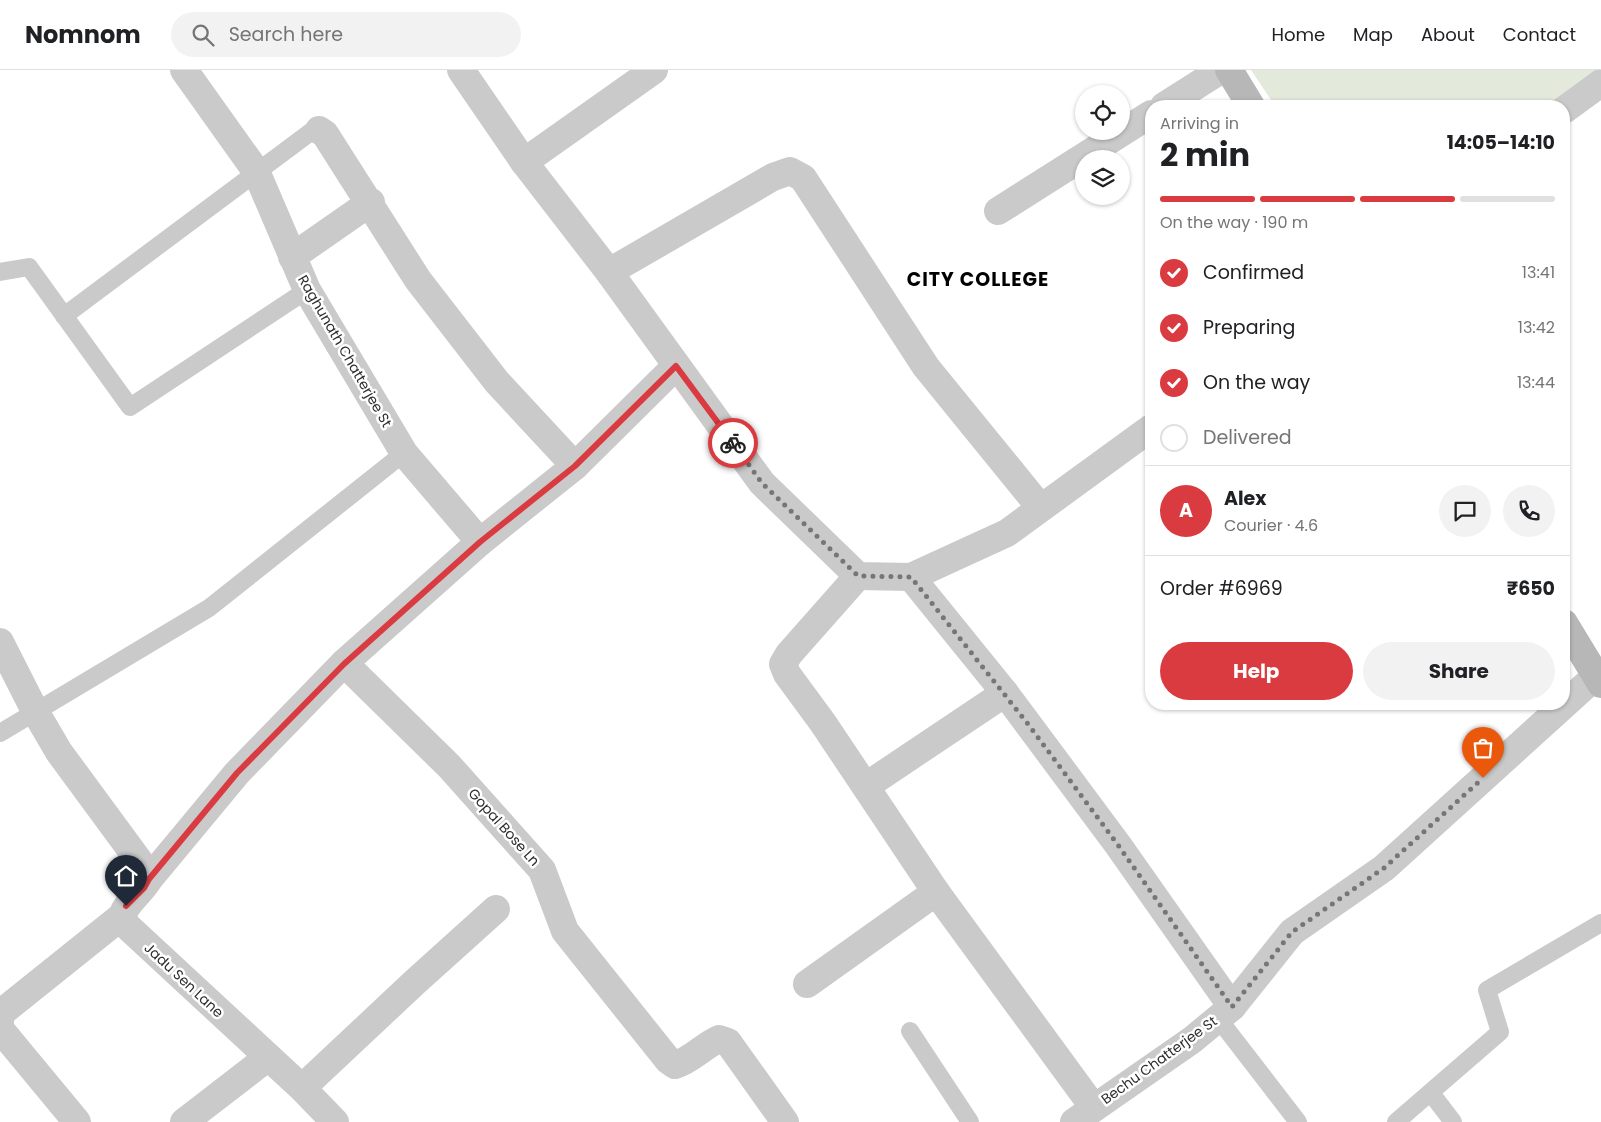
<!DOCTYPE html>
<meta charset="utf-8">
<style>
body{margin:0;font-family:Poppins,sans-serif;background:#f2f2f2;color:#202124;height:100vh;display:flex;flex-direction:column;font-size:19px;white-space:nowrap}
*{box-sizing:border-box;margin:0}
p{font-size:16px;color:#757577}
.icon{flex:none;width:28px;height:28px;fill:none;stroke:currentColor;stroke-width:2;stroke-linecap:round;stroke-linejoin:round}
.map{position:relative;flex:1;overflow:hidden}
.sheet{position:absolute;left:1145px;top:30px;width:425px;height:610px;display:flex;flex-direction:column;background:#fff;border-radius:20px;box-shadow:0 1px 4px #0004}
.sheet>*{flex:none}
.tools{position:absolute;left:1075px;top:15px;display:grid;gap:10px}
.tools a{display:grid;place-items:center;width:55px;height:55px;border-radius:50%;background:#fff;box-shadow:0 1px 4px #0004;font-size:25px}
.pin{position:absolute;display:grid;place-items:center;width:42px;height:42px;color:#fff;margin:-51px -21px;border-radius:50% 50% 50% 0;rotate:-45deg;box-shadow:0 0 5px #0007}
.pin .icon{rotate:45deg}
.courier{position:absolute;display:grid;place-items:center;width:50px;height:50px;margin:-25px;border:4px solid #d93b40;border-radius:50%;background:#fff;color:#222;box-shadow:0 1px 6px #0007}
.head em{font-style:normal;font-weight:700}
.head div{display:flex;flex-direction:column-reverse}
.head{display:flex;align-items:center;justify-content:space-between;height:85px;padding:0 15px}
h1{font-size:32px;font-weight:700;line-height:38px}
.bar{display:grid;grid-template-columns:repeat(4,1fr);gap:8px 5px;align-content:center;height:60px;padding:0 15px}
.bar i{height:6px;border-radius:4px;background:#e0e0e0}
.bar .current{background:#d93b40}
.bar p{grid-column:span 4}
.line{display:flex;align-items:center;gap:12px;padding:0 15px;border-top:1px solid #e0e0e0}
.line div{flex:1}
.round{display:grid;place-items:center;flex:none;width:52px;height:52px;border-radius:26px;background:#f2f2f2}
ol{padding:0 15px;list-style:none}
li{display:flex;align-items:center;gap:15px;height:55px}
li p{margin-inline-start:auto}
li .icon{padding:5px;border-radius:50%;background:#d93b40;color:#fff;stroke-width:4}
li:last-child{color:#757577}
li i{width:28px;height:28px;border:2px solid #e0e0e0;border-radius:50%}
.action{display:flex;gap:10px;margin-top:auto;padding:10px 15px}
.action a{flex:1;height:58px;border-radius:30px;background:#d93b40;color:#fff;font-size:20px;font-weight:700;line-height:58px;text-align:center}
.action a+a{background:#f2f2f2;color:#202124}
header{display:flex;align-items:center;gap:30px;box-sizing:border-box;height:70px;padding:0 25px;background:#fff;border-bottom:1px solid #e0e0e0}
header strong{font-size:24px}
nav{display:flex;gap:28px;margin-inline-start:auto;font-size:18px}
.search{width:350px;height:45px;background:#f2f2f2;display:flex;align-items:center;gap:12px;box-sizing:border-box;padding:0 18px;border-radius:28px;color:#757577;font-size:19px}
.map>svg:first-child{display:block}
.green{fill:#e3eadc}
.lines{fill:none;stroke-linecap:round;stroke-linejoin:round}
.service{stroke:#cacaca;stroke-width:18}
.minor{stroke:#cacaca;stroke-width:28}
.tertiary{stroke:#cacaca;stroke-width:28}
.secondary{stroke:#b7b7b7;stroke-width:28}
.done{stroke:#767676;stroke-width:5;stroke-dasharray:0 9}
.route{stroke:#d93b40;stroke-width:6}
.labels{text-anchor:middle;stroke-width:5;stroke-linejoin:round;paint-order:stroke}
.street-label{font-size:14px;fill:#2d2d2d;stroke:#fff}
.district-label{font-size:19px;font-weight:bold;letter-spacing:1px;fill:#000;stroke:#fff}
</style>
<header>
<strong>Nomnom</strong>
<div class="search"><svg class="icon" aria-label="search" viewBox="0 0 24 24"><circle cx="10" cy="10" r="6"/><path d="M15 15l6 6"/></svg>Search here</div>
<nav><a>Home</a><a>Map</a><a>About</a><a>Contact</a></nav>
</header>
<div class="map">
<svg width="1601" height="1052" viewBox="0 0 1601 1052">
<rect width="100%" height="100%" fill="#fff"/>
<path class="green" d="M1251,0H1601L1564,36H1275Z"/>
<g class="lines">
<g class="service">
<path d="M0,202L29,197L130,337L307,220"/>
<path d="M64,246L312,61L319,60"/>
<path d="M0,663L209,538L404,383"/>
<path d="M1217,947L1298,1052"/>
<path d="M910,961L970,1052"/>
<path d="M1431,1023L1453,1052"/>
<path d="M1396,1052L1500,962L1487,920L1601,853"/>
</g>
<g class="minor">
<path d="M184,0L256,101L307,220L404,383L480,472"/>
<path d="M461,0L524,92L609,202L762,413L858,506L911,507L1007,463L1151,358"/>
<path d="M1164,36L1221,0"/>
<path d="M1564,40L1601,13"/>
<path d="M319,60L325,64L418,210L497,312L575,396"/>
<path d="M524,92L654,0"/>
<path d="M998,141L1151,44"/>
<path d="M292,187L371,132"/>
<path d="M609,202L773,107L790,101L803,108L926,297L1040,437"/>
<path d="M858,506L789,584L783,594L787,604L823,653L936,822L1094,1038"/>
<path d="M911,507L1005,623L1118,775L1232,937"/>
<path d="M344,593L449,696L542,800L565,861L668,990L675,995C692,990 703,976 719,969L728,972L785,1052"/>
<path d="M866,716L1005,623"/>
<path d="M149,809L237,703L344,593L480,472L575,396L676,296"/>
<path d="M807,914L936,822"/>
<path d="M0,951L1,943L122,846"/>
<path d="M0,959L77,1052"/>
<path d="M302,1018L415,912L496,839"/>
<path d="M184,1052L267,988"/>
</g>
<g class="tertiary">
<path d="M0,572L35,641L59,682L145,799L149,809C141,823 127,831 122,846L127,856L302,1018L335,1052"/>
<path d="M1074,1052L1192,970L1232,937L1292,862L1384,798L1596,606"/>
</g>
<g class="secondary">
<path d="M1229,0L1251,36"/>
<path d="M1564,553L1601,614"/>
</g>
</g>
<g class="lines">
<path class="done" d="M733,373L762,413L858,506L911,507L1028,654L1118,775L1232,937L1292,862L1384,798L1483,708"/>
<path class="route" d="M126,836L144,818L149,809L237,703L344,594L480,472L575,396L676,296L733,373"/>
</g>
<g class="labels">
<g class="street-label">
<text transform="translate(345 281) rotate(60)" y="5">Raghunath Chatterjee St</text>
<text transform="translate(504 757) rotate(48)" y="5">Gopal Bose Ln</text>
<text transform="translate(184 910) rotate(43)" y="5">Jadu Sen Lane</text>
<text transform="translate(1159 990) rotate(-36)" y="5">Bechu Chatterjee St</text>
</g>
<g class="district-label">
<text x="978" y="216">CITY COLLEGE</text>
</g>
</g>
</svg>
<div class="tools">
<a><svg class="icon" aria-label="locate" viewBox="0 0 24 24"><circle cx="12" cy="12" r="6"/><path d="M12 2v4M12 18v4M2 12h4M18 12h4"/></svg></a>
<a><svg class="icon" aria-label="layers" viewBox="0 0 24 24"><path d="M12 4l9 5-9 5-9-5zM3 14l9 5 9-5"/></svg></a>
</div>
<div class="pin" style="left:1483px;top:708px;background:#ea580c"><svg class="icon" aria-label="bag" viewBox="0 0 24 24"><path d="M5 8h14l-1 12H6zM9 8a3 3 0 0 1 6 0"/></svg></div>
<div class="pin" style="left:126px;top:836px;background:#1f2937"><svg class="icon" aria-label="home" viewBox="0 0 24 24"><path d="M3 11l9-7 9 7M6 9v11h12V9"/></svg></div>
<div class="courier" style="left:733px;top:373px"><svg class="icon" aria-label="bike" viewBox="0 0 24 24"><circle cx="6" cy="16" r="4"/><circle cx="18" cy="16" r="4"/><path d="M6 16l4-8h5l3 8M10 8l3 8H6M13 5h3"/></svg></div>
<section class="sheet">
<div class="head"><div><h1>2 min</h1><p>Arriving in</p></div><em>14:05–14:10</em></div>
<div class="bar"><i class="current"></i><i class="current"></i><i class="current"></i><i></i><p>On the way · 190 m</p></div>
<ol>
<li><svg class="icon" aria-label="check" viewBox="0 0 24 24"><path d="M5 12l5 5 9-10"/></svg>Confirmed<p>13:41</p></li>
<li><svg class="icon" aria-label="check" viewBox="0 0 24 24"><path d="M5 12l5 5 9-10"/></svg>Preparing<p>13:42</p></li>
<li><svg class="icon" aria-label="check" viewBox="0 0 24 24"><path d="M5 12l5 5 9-10"/></svg>On the way<p>13:44</p></li>
<li><i></i>Delivered</li>
</ol>
<div class="line" style="height:90px"><b class="round" style="background:#d93b40;color:#fff">A</b><div><b>Alex</b><p>Courier · 4.6</p></div><a class="round"><svg class="icon" aria-label="chat" viewBox="0 0 24 24"><path d="M4 5h16v11H9l-5 4z"/></svg></a><a class="round"><svg class="icon" aria-label="phone" viewBox="0 0 24 24"><path d="M5 4h4l2 5-3 2q2 4 5 5l2-3 5 2v4C11 20 4 13 5 4z"/></svg></a></div>
<div class="line" style="height:65px"><div>Order #6969</div><b>₹650</b></div>
<div class="action"><a>Help</a><a>Share</a></div>
</section>
</div>
